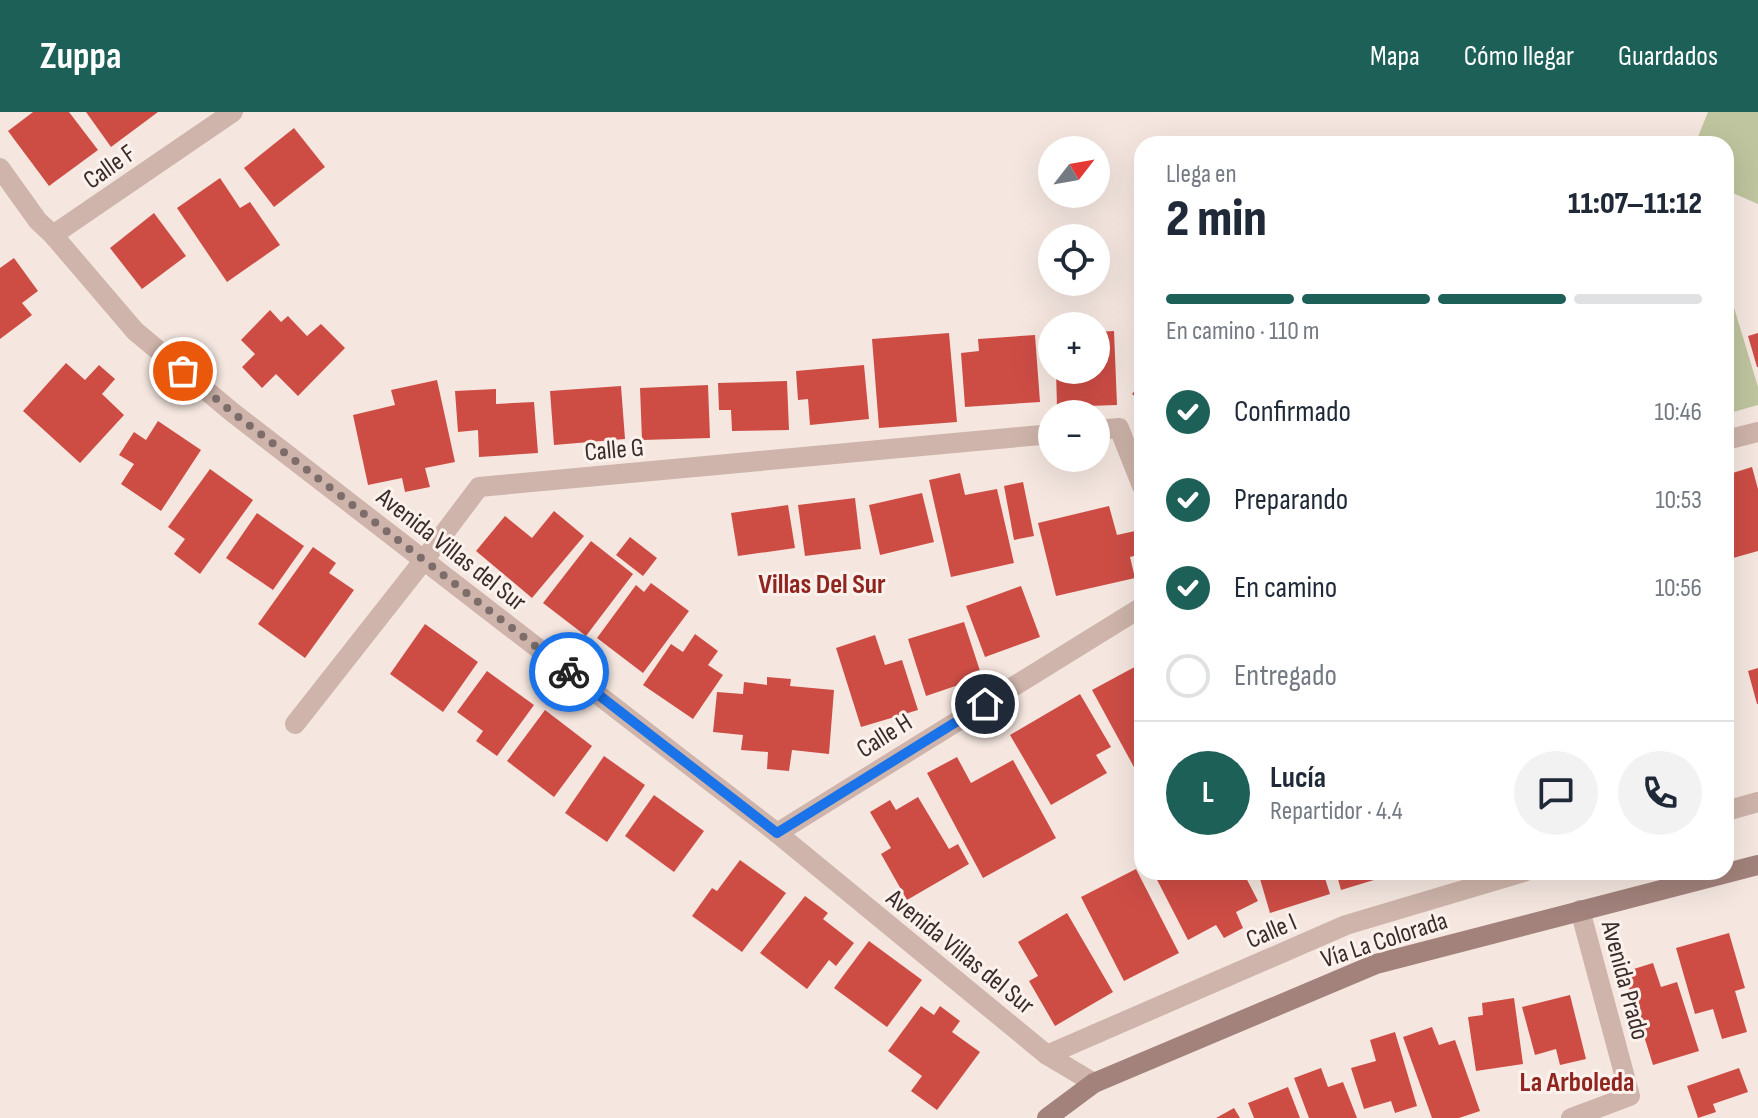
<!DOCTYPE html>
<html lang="es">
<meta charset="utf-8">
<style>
body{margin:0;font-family:"Sofia Sans Condensed",sans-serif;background:#f2f2f3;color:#1f2937;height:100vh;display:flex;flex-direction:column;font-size:30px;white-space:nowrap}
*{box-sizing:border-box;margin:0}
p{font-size:26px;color:#747a83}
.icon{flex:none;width:44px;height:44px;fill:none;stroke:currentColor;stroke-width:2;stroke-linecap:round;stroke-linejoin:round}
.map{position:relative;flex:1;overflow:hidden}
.details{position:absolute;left:1134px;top:24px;width:600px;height:744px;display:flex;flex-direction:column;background:#fff;border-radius:24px;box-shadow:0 8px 32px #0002}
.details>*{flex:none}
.needle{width:52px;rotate:59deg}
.controls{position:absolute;left:1038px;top:24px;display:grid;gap:16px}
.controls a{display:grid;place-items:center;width:72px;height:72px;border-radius:50%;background:#fff;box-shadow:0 8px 32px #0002;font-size:40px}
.pin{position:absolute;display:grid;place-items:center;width:68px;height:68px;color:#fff;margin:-34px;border:4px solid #fff;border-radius:50%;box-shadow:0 2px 8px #0007}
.courier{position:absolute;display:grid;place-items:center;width:80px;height:80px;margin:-40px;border:6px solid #1a73e8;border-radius:50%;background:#fff;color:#222;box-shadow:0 2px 10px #0007}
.summary em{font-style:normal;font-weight:800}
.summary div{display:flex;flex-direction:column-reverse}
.summary{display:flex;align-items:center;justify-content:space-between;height:136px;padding:0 32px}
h1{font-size:52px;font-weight:800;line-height:60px}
.bar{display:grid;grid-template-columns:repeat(4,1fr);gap:12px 8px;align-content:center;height:96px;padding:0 32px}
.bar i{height:10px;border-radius:6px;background:#e0e1e3}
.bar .active{background:#1c6058}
.bar p{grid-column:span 4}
.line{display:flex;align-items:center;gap:20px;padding:0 32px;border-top:2px solid #e0e1e3}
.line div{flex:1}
.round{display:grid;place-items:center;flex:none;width:84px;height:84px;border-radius:42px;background:#f2f2f3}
ol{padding:0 32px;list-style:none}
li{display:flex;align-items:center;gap:24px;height:88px}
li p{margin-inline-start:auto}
li .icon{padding:8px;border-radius:50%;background:#1c6058;color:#fff;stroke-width:4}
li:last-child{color:#747a83}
li i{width:44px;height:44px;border:4px solid #e0e1e3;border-radius:50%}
header{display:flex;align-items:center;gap:48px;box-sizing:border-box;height:112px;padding:0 40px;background:#1c6058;color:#fff}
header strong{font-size:38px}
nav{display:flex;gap:44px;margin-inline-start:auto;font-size:28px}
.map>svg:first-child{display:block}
.green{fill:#bfc59e}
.building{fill:#cd4d45}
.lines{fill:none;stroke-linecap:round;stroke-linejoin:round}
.street{stroke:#ceb4aa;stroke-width:20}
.secondary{stroke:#a2827b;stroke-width:20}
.done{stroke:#7c6d6a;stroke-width:8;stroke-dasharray:0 14.4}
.route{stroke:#1a73e8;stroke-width:10}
.labels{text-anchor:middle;stroke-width:6;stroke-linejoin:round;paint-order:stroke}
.street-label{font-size:26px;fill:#3b2c2a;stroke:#fbf2ed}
.neighbourhood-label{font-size:28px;font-weight:bold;fill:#90241e;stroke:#fbf2ed}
</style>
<header>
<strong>Zuppa</strong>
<nav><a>Mapa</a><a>Cómo llegar</a><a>Guardados</a></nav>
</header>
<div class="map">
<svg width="1758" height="1006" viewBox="0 0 1758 1006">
<rect width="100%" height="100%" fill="#f5e7e0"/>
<g class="green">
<path d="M1708,0H1758V92L1726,78V32H1695Z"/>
<path d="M1726,169L1758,275V293L1726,302Z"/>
</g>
<g class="building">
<path d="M33,0H69L98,38L49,74L8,19Z"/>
<path d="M86,0H158L111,35Z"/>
<path d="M294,16L325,55L274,95L244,56Z"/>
<path d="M220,66L240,96L250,90L280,133L227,170L177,96Z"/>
<path d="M154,101L186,144L142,177L110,136Z"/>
<path d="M14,146L38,179L22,191L32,203L0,227V156Z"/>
<path d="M270,198L281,210L288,204L307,224L321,212L345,236L298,284L276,262L262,276L242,255L255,242L241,228Z"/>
<path d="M1114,219L1117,293L1057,295L1056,258H1096V220Z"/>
<path d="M949,221L957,310L879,316L872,227Z"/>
<path d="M1758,221V255H1757L1748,224Z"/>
<path d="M1035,223L1040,290L965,295L961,241L979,239L978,227Z"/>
<path d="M1142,235V256L1134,248Z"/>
<path d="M66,251L85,268L99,253L115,267L102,282L124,303L80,351L23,299Z"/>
<path d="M864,253L869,307L810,313L808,287L798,288L796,259Z"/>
<path d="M437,268L455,350L425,356L430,375L405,380L402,366L368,373L353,303L395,293L391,278Z"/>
<path d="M787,269L789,318L732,319L731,298H719L718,271Z"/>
<path d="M1142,269V290L1132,282Z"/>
<path d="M708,273L710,326L642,328L640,276Z"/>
<path d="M621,274L625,327L554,333L550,279Z"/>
<path d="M496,277V292L534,290L538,341L479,345L478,318L458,320L455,279Z"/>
<path d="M158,309L201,338L161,399L121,372L134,352L119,343L134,320L146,328Z"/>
<path d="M1752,355L1758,377V439L1726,448V363Z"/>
<path d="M210,357L253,388L200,462L174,442L185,427L168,415Z"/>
<path d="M960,361L965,383L997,377L1014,451L951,465L929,368Z"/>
<path d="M1023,370L1034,424L1014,428L1004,374Z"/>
<path d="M922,381L934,430L880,443L869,393Z"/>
<path d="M855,386L861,437L805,444L798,393Z"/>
<path d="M788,393L795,436L738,444L731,401Z"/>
<path d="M1109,394L1117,423L1135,419L1141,442L1130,445L1135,466L1056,484L1038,411Z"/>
<path d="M554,399L584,424L532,486L476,439L505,404L532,426Z"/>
<path d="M257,401L304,434L273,478L226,446Z"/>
<path d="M630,425L657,446L643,464L616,443Z"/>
<path d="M591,429L633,462L586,524L543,491Z"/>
<path d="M313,435L336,451L329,461L354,478L305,546L258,512Z"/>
<path d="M651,471L689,499L643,561L597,526L636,473L644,480Z"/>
<path d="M1021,474L1040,525L985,545L966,494Z"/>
<path d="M964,510L982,565L926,584L908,527Z"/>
<path d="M425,512L478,550L443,600L390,562Z"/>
<path d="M695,522L718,539L708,553L723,563L693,607L643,573L671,532L683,540Z"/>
<path d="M875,523L885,553L902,548L918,598L861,615L836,536Z"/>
<path d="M1142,551V654L1135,657L1092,578Z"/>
<path d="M1758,556V592H1757L1748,559Z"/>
<path d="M487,559L534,593L497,644L476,629L483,619L457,600Z"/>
<path d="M767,565L791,567L790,574L834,578L829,642L792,638L789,659L767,657L768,640L741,638L743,623L713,620L717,580L743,582L744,570L767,573Z"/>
<path d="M1080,582L1111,635L1096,643L1107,661L1051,693L1010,623Z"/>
<path d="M545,598L592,634L554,685L507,649Z"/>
<path d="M604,644L645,673L607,730L565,701Z"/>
<path d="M957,645L971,671L1013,648L1056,726L983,766L927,661Z"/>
<path d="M654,683L704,719L674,760L625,724Z"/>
<path d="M918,685L949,737L958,732L969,752L907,788L881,742L891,736L870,700L890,688L896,698Z"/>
<path d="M740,748L786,781L742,840L692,804L712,776L717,779Z"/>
<path d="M1136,757L1179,841L1124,869L1081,785Z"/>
<path d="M1153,760H1243L1258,789L1236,800L1243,816L1224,826L1216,813L1188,828Z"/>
<path d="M1258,760H1323L1330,782L1270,801Z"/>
<path d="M1336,760H1397V761L1341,778Z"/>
<path d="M805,784L828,801L823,807L854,831L836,854L829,848L807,877L760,841Z"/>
<path d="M1067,801L1113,880L1055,914L1029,869L1038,864L1018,830Z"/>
<path d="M1729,821L1745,876L1735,879L1747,920L1722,927L1713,897L1695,902L1676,836Z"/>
<path d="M869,829L922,868L887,915L834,876Z"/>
<path d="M1653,851L1661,875L1677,870L1699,939L1653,953L1624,860Z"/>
<path d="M1570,883L1586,947L1560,953L1556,937L1535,943L1522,895Z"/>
<path d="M1514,886L1523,952L1476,959L1468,905L1483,903L1482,891Z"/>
<path d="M921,894L934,903L940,894L960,909L952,920L980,940L937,998L911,979L922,964L888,939Z"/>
<path d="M1432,915L1439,933L1455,928L1480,999L1459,1006H1432L1403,925Z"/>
<path d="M1395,920L1417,994L1395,1001L1391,989L1364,997L1351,956L1376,949L1370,928Z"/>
<path d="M1321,956L1328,975L1343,970L1357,1006H1309L1294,966Z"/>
<path d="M1739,956L1748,980L1713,992L1716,1000L1698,1006L1687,974Z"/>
<path d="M1288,975L1300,1006H1254L1248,991Z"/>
<path d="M1234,996L1240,1006H1216Z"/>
</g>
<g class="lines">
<g class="street">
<path d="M0,56L38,109L53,123L135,219L232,300L777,721L1047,943L1094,971"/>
<path d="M53,123L233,0"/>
<path d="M1096,318L1119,316L1142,374"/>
<path d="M1726,328L1758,320"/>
<path d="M295,612L424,448L479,375L1052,322"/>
<path d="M1726,699L1758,690"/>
<path d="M777,721L1142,495"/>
<path d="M1047,943L1346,813L1524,760"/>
<path d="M1571,1006L1630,984L1580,798"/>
</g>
<path class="secondary" d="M1047,1006L1094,971L1376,852L1758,753"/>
</g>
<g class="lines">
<path class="done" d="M183,259L232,300L569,560"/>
<path class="route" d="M569,560L777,721L985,592"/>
</g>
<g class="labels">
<g class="street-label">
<text transform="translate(109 54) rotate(-35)" y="9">Calle F</text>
<text transform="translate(614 337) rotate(-5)" y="9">Calle G</text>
<text transform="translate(452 437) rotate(38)" y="9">Avenida Villas del Sur</text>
<text transform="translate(884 623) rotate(-32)" y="9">Calle H</text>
<text transform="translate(1271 818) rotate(-23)" y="9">Calle I</text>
<text transform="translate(1384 827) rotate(-18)" y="9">Vía La Colorada</text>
<text transform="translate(961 839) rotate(39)" y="9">Avenida Villas del Sur</text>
<text transform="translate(1626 868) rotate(75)" y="9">Avenida Prado</text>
</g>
<g class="neighbourhood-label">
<text x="822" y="481">Villas Del Sur</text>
<text x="1577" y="979">La Arboleda</text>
</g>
</g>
</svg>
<div class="controls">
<a><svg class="needle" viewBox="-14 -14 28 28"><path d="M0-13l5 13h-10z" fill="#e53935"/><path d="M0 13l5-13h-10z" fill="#747a83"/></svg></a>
<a><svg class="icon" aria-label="locate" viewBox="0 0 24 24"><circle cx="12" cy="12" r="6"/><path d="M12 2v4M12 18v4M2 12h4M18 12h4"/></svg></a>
<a>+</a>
<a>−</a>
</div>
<div class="pin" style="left:183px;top:259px;background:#ea580c"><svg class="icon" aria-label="bag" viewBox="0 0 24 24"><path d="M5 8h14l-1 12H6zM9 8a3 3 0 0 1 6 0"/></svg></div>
<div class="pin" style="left:985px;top:592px;background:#1f2937"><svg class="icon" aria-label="home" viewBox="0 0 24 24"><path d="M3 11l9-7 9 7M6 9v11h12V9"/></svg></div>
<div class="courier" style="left:569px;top:560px"><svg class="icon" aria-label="bike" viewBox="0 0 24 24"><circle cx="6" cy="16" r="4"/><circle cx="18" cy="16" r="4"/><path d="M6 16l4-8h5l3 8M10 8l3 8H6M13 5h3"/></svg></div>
<section class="details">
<div class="summary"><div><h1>2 min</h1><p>Llega en</p></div><em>11:07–11:12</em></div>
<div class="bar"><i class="active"></i><i class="active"></i><i class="active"></i><i></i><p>En camino · 110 m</p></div>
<ol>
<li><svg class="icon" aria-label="check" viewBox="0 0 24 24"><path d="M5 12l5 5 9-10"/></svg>Confirmado<p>10:46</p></li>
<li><svg class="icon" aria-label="check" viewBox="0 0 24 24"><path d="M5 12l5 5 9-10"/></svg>Preparando<p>10:53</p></li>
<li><svg class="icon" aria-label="check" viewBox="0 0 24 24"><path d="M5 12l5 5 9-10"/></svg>En camino<p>10:56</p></li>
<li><i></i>Entregado</li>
</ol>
<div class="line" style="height:144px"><b class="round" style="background:#1c6058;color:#fff">L</b><div><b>Lucía</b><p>Repartidor · 4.4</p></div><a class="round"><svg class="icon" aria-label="chat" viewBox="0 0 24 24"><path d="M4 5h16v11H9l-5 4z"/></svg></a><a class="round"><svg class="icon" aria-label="phone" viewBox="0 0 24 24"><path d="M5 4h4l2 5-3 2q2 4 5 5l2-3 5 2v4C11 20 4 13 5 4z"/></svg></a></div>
</section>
</div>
